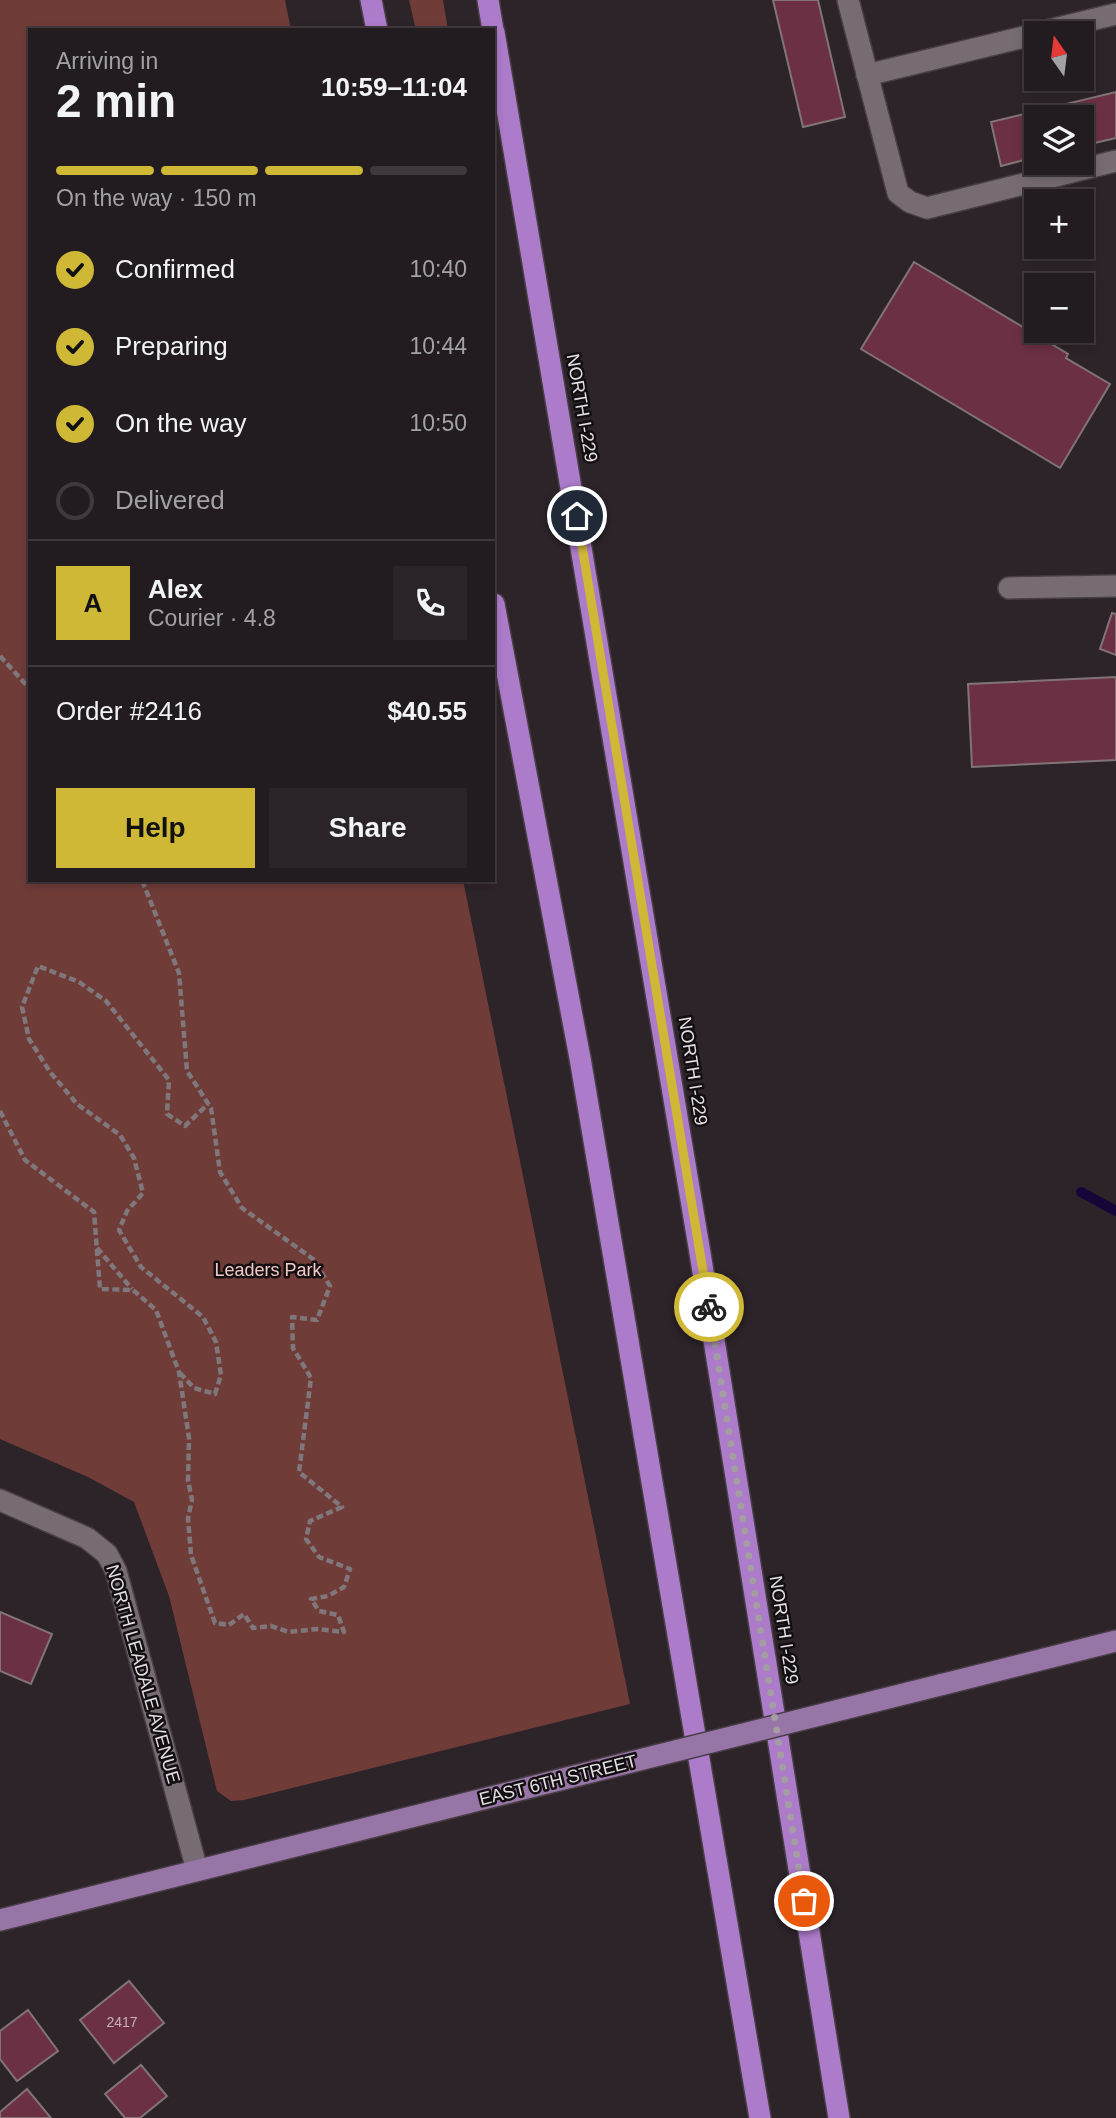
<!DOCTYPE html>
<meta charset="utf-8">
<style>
body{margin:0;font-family:Helvetica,sans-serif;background:#2a2429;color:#f1f3f6;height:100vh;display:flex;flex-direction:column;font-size:26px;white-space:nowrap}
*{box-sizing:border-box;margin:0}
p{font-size:23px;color:#a2a1a5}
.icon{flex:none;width:38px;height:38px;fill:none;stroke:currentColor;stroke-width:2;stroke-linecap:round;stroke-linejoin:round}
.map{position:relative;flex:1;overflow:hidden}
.drawer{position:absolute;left:28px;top:28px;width:467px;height:854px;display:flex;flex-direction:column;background:#221b20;border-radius:0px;box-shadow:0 4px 10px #0003,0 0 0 2px #3f393e}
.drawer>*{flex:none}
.needle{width:46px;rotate:346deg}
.buttons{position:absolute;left:1024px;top:21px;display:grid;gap:14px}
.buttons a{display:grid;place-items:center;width:70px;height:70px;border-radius:0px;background:#221b20;box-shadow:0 4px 10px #0003,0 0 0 2px #3f393e;font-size:35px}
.pin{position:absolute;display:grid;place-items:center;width:60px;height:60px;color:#fff;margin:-30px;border:4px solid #fff;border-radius:50%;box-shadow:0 2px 7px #0007}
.courier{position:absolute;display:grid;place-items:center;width:70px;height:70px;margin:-35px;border:5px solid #d0b837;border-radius:50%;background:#fff;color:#222;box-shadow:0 2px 9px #0007}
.headline em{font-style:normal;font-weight:700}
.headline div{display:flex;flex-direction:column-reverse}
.headline{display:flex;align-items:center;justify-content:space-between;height:119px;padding:0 28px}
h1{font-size:46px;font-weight:700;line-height:52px}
.bar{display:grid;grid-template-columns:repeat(4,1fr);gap:10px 7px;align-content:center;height:84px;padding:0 28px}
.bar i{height:9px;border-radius:5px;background:#3f393e}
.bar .selected{background:#d0b837}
.bar p{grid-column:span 4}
.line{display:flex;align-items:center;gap:18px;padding:0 28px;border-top:2px solid #3f393e}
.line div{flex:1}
.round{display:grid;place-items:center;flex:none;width:74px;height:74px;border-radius:0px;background:#2a2429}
ol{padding:0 28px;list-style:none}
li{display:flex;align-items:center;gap:21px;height:77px}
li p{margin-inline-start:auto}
li .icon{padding:7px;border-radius:50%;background:#d0b837;color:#111;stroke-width:4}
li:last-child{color:#a2a1a5}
li i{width:38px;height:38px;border:4px solid #3f393e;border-radius:50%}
.cta{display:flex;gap:14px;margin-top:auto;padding:14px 28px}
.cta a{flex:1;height:80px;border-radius:0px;background:#d0b837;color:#111;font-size:28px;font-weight:700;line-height:80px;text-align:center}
.cta a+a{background:#2a2429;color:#f1f3f6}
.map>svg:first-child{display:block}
.green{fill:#703c38}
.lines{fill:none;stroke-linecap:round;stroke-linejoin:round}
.stream{stroke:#140638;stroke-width:10}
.building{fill:#6c3044;stroke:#817477;stroke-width:2}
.minor-casing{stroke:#473f45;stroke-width:24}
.major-casing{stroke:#473f45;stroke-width:24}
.highway-casing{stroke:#473f45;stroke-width:24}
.path{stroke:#7f777c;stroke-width:4.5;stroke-dasharray:7 3.5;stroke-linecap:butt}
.minor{stroke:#776c73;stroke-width:21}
.major{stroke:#9775a7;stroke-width:21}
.highway{stroke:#ac7bc9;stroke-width:21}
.major-bridge-casing{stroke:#473f45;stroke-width:24;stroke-linecap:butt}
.major-bridge{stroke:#9775a7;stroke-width:21}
.done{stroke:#a49da2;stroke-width:7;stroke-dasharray:0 12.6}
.route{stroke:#d0b837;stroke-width:9}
.labels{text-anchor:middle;stroke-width:5;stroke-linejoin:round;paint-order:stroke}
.number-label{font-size:14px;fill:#c6b2ba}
.street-label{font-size:18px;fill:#e4dee2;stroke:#130f11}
.park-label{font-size:18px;fill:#f1c8c4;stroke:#130f11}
</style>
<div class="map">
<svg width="1116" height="2118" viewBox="0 0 1116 2118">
<rect width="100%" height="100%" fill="#2d242a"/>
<g class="green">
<path d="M0,0H285L291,30H30V880H463L630,1704L244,1800L231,1801L217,1791L169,1596L134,1502L88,1477L0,1439Z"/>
<path d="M409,0H443L448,30H416Z"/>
</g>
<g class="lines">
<path class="stream" d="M1081,1192L1116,1211"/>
</g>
<g class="building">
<path d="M773,0H818L845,117L803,127Z"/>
<path d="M1116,92V138L1082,146V117H1036V157L1001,166L991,122Z"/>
<path d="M914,262L1068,354L1066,358L1110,384L1060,468L861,349Z"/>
<path d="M1112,613L1116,614V655L1100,649Z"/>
<path d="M1116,677V760L972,767L968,684Z"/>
<path d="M0,1612L52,1634L31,1684L0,1671Z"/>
<path d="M129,1981L164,2023L114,2063L80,2020Z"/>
<path d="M28,2010L58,2051L17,2081L0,2059V2031Z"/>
<path d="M141,2065L167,2096L140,2118H125L105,2094Z"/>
<path d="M27,2089L51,2118H0V2112Z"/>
</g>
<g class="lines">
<g class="minor-casing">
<g id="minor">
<path d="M848,0L898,193L910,202L927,208L1116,161"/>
<path d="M1038,33L1116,14"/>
<path d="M867,75L1036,34"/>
<path d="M1009,588L1116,586"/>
<path d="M0,1500L87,1538L107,1554L116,1571L197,1870"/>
</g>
</g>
<g class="major-casing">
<g id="major">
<path d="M940,1685L1116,1641"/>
<path d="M0,1920L571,1777"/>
</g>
</g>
<g class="highway-casing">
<g id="highway">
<path d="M371,0L377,30"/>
<path d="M488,0L493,30"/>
<path d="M494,32L700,1253L839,2118"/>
<path d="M494,604L580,1058L760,2118"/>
</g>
</g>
<g class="path">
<path d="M0,656L30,689"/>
<path d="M0,1111L25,1160L94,1212L100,1289L133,1290L156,1310L179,1372L189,1438L188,1480L192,1500L188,1518L191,1555L215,1623L229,1625L244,1614L253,1628L271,1626L289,1632L317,1629L344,1632L338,1615L319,1611L311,1599L328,1596L344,1587L350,1569L319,1557L306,1539L310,1521L342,1507L299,1472L311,1378L293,1348L292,1317L317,1320L330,1286L313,1259L242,1208L220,1172L211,1108L187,1071L179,973L142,880"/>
<path d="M97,1248L132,1289"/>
<path d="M180,1373L194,1388L215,1394L221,1375L216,1342L203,1317L141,1267L119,1230L127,1211L143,1193L134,1158L120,1135L77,1104L50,1072L29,1039L22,1007L38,966L79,982L106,1001L169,1080L167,1114L185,1126L208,1104"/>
</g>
<use href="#minor" class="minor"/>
<use href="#major" class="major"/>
<use href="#highway" class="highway"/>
<g class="major-bridge-casing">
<path id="major-bridge" d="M571,1777L940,1685"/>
</g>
<use href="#major-bridge" class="major-bridge"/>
</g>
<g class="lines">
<path class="done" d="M709,1307L804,1901"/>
<path class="route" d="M577,516L709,1307"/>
</g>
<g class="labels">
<g class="number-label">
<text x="122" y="2027">2417</text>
</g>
<g class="street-label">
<text transform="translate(582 408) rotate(80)" y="6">NORTH I-229</text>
<text transform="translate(693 1071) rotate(81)" y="6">NORTH I-229</text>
<text transform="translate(784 1630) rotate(81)" y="6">NORTH I-229</text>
<text transform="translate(143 1674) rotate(74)" y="6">NORTH LEADALE AVENUE</text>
<text transform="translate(558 1780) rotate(-14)" y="6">EAST 6TH STREET</text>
</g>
<g class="park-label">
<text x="268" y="1276">Leaders Park</text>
</g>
</g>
</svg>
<div class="buttons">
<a><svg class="needle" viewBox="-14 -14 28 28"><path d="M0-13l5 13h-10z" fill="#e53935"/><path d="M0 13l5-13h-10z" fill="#a2a1a5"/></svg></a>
<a><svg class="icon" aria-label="layers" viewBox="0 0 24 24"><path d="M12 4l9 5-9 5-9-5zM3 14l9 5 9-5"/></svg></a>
<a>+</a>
<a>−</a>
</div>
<div class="pin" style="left:804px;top:1901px;background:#ea580c"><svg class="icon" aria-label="bag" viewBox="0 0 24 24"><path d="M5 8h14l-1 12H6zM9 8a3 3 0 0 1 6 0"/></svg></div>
<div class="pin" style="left:577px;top:516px;background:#1f2937"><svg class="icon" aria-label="home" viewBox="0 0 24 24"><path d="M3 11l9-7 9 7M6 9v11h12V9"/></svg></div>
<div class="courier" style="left:709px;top:1307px"><svg class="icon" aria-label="bike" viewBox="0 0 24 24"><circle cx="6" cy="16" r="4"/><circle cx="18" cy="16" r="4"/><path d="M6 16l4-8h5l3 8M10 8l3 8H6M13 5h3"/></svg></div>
<section class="drawer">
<div class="headline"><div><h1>2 min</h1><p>Arriving in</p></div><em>10:59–11:04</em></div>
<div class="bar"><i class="selected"></i><i class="selected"></i><i class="selected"></i><i></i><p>On the way · 150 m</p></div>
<ol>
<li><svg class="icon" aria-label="check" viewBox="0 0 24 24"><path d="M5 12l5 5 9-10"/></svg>Confirmed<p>10:40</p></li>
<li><svg class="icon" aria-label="check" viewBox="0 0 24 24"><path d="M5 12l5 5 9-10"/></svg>Preparing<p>10:44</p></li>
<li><svg class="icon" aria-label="check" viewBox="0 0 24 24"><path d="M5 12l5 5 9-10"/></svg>On the way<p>10:50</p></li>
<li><i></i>Delivered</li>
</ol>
<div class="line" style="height:126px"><b class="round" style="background:#d0b837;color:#111">A</b><div><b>Alex</b><p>Courier · 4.8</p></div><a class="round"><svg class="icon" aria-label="phone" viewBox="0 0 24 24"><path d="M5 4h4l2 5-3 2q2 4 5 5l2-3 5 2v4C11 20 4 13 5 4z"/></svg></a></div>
<div class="line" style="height:91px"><div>Order #2416</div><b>$40.55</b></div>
<div class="cta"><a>Help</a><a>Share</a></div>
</section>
</div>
